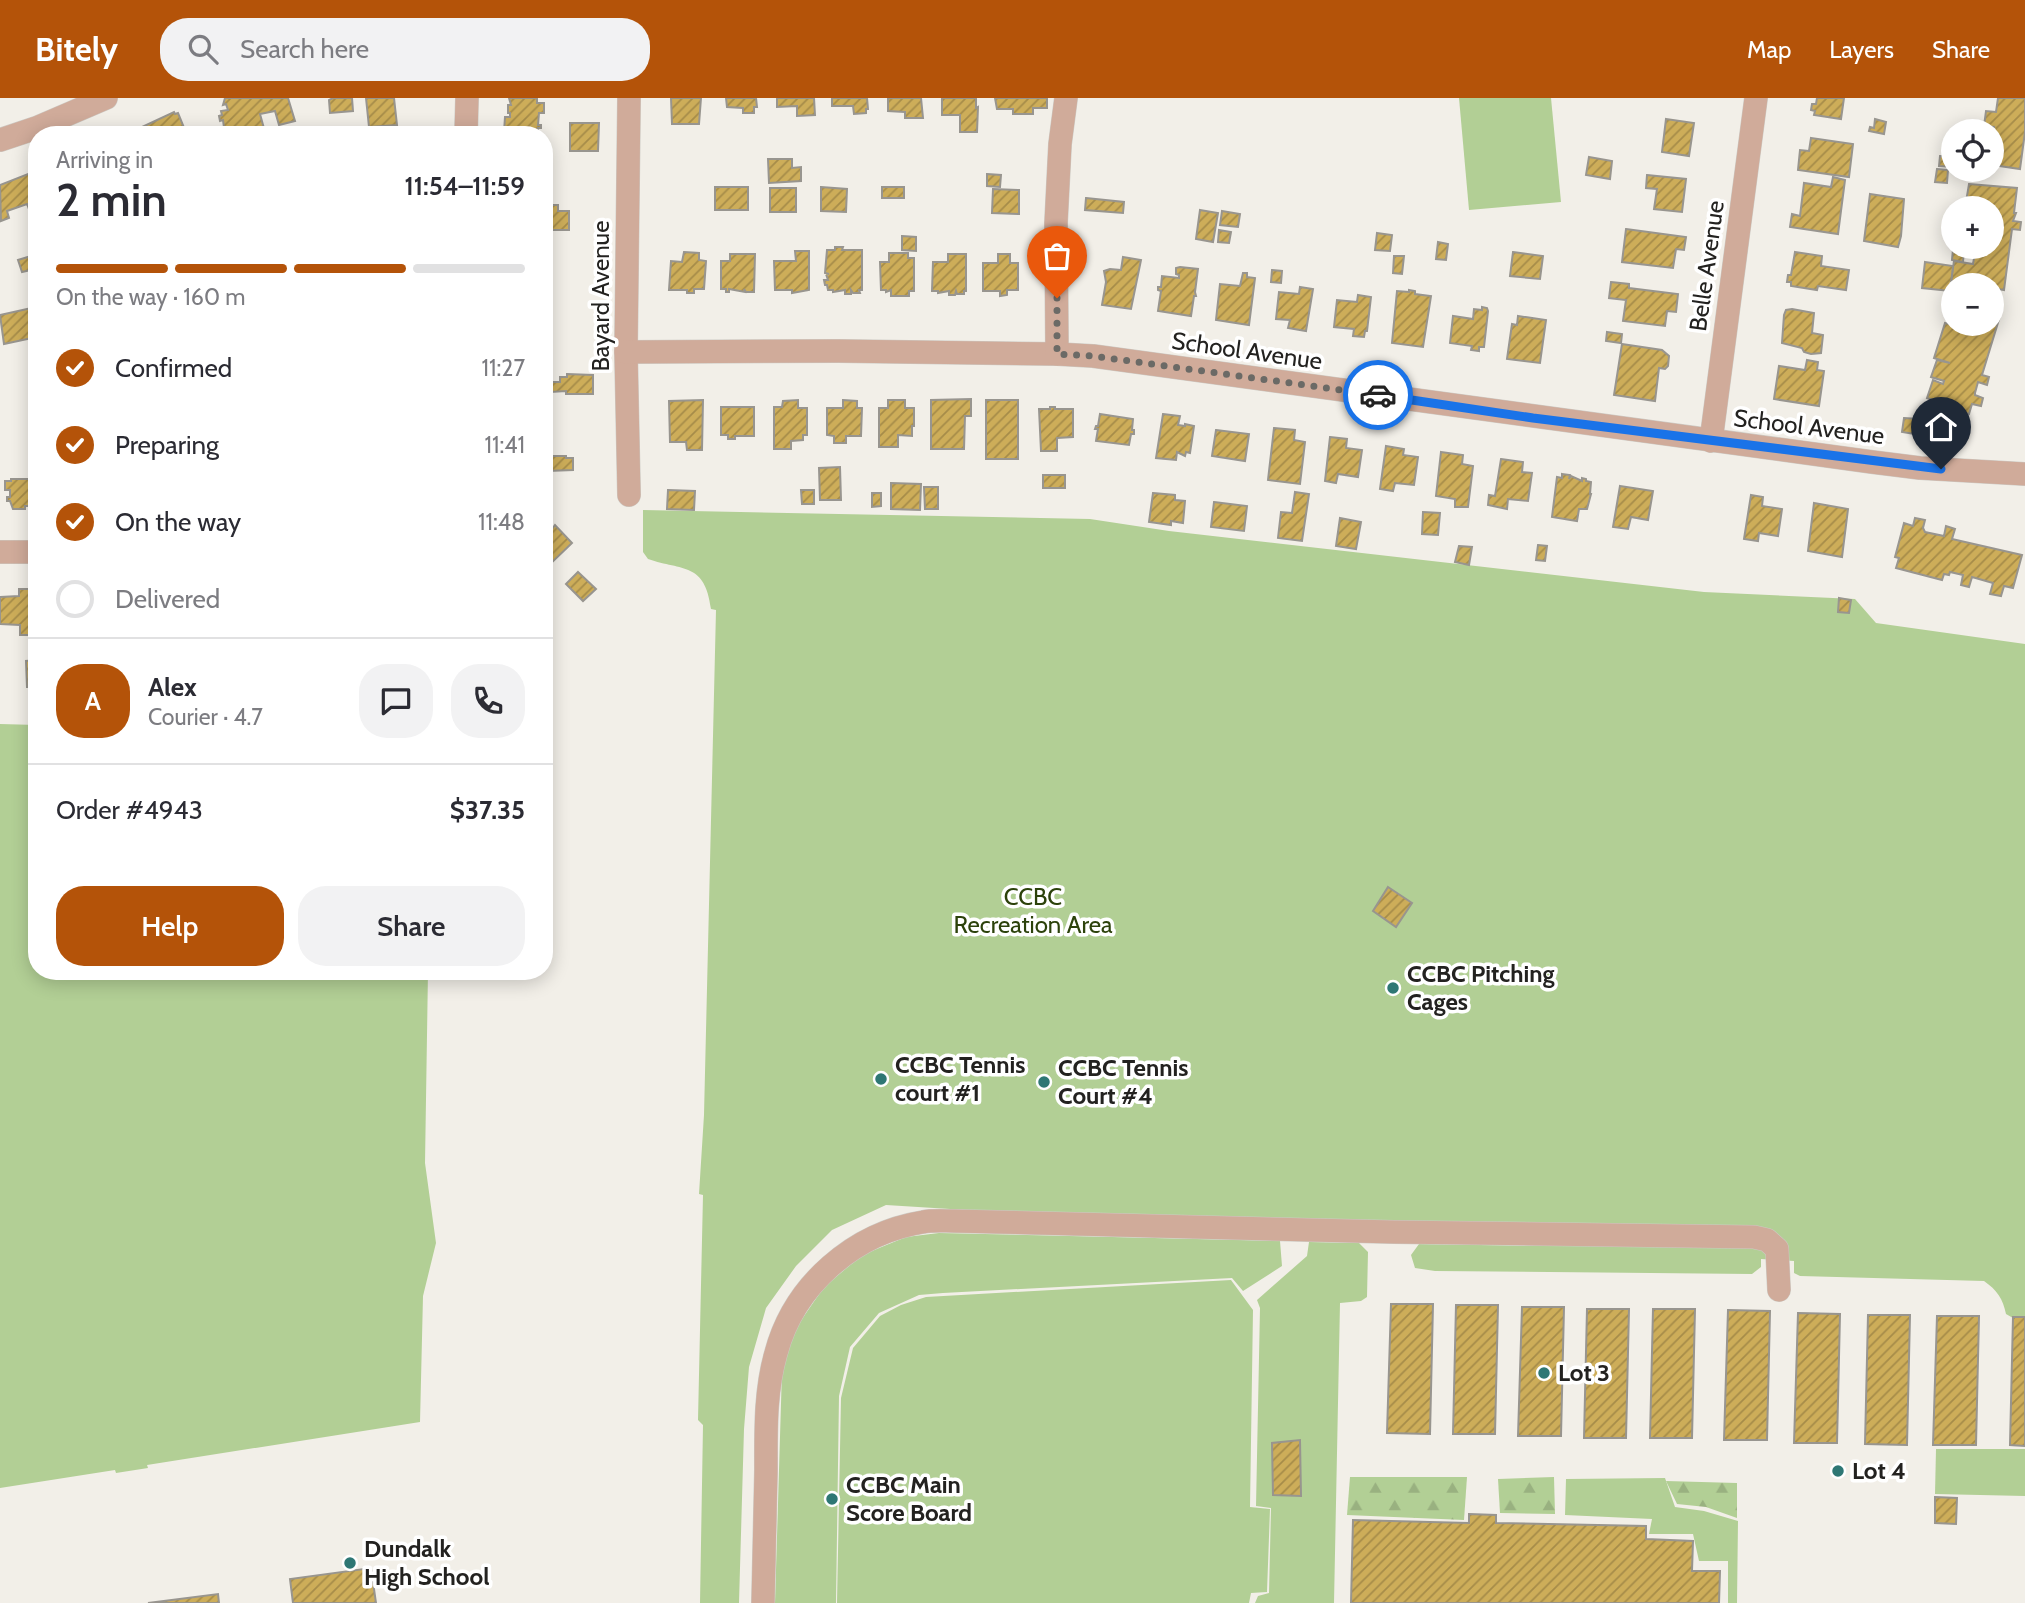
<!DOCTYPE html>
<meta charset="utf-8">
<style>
body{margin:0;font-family:Cabin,sans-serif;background:#f2f2f3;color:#2b2b33;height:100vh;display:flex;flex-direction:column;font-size:26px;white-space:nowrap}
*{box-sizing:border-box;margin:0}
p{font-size:23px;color:#7c7c81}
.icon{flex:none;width:38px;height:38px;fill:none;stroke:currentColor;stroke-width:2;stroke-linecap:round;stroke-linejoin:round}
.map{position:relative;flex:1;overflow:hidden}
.sheet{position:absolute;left:28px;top:28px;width:525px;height:854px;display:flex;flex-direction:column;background:#fff;border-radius:28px;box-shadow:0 4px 18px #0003}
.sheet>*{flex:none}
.buttons{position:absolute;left:1941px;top:21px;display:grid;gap:14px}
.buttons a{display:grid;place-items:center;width:63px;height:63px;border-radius:50%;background:#fff;box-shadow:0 4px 18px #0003;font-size:35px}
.pin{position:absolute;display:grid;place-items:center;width:60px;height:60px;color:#fff;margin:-72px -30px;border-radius:50% 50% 50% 0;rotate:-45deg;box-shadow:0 0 7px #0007}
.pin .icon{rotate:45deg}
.courier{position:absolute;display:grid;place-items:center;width:70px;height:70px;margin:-35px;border:5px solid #1a73e8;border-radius:50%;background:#fff;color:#222;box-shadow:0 2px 9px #0007}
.overview em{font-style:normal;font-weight:600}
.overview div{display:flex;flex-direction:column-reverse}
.overview{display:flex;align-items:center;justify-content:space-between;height:119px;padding:0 28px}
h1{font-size:46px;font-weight:600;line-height:52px}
.bar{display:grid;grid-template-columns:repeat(4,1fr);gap:10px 7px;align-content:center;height:84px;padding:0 28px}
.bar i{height:9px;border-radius:5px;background:#e1e1e2}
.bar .selected{background:#b45309}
.bar p{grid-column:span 4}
.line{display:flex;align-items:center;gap:18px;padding:0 28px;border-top:2px solid #e1e1e2}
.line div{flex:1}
.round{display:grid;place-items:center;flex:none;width:74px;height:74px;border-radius:28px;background:#f2f2f3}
ol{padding:0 28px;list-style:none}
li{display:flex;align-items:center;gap:21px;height:77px}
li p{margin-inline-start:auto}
li .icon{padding:7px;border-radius:50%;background:#b45309;color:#fff;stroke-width:4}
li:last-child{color:#7c7c81}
li i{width:38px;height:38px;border:4px solid #e1e1e2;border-radius:50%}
.primary-button{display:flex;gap:14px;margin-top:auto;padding:14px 28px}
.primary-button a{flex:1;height:80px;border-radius:28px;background:#b45309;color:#fff;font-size:28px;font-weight:600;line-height:80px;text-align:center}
.primary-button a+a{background:#f2f2f3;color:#2b2b33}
header{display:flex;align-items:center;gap:42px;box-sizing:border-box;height:98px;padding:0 35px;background:#b45309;color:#fff}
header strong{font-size:33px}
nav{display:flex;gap:38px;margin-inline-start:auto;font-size:24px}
.search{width:490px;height:63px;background:#f2f2f3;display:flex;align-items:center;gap:18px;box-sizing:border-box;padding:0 24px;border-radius:28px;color:#7c7c81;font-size:26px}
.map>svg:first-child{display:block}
.green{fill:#b2cf95}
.forest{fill:url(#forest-firs)}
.building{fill:url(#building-hatch);stroke:#98958f;stroke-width:2}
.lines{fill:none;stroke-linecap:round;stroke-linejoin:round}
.minor-casing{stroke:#cdcac4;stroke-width:24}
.minor{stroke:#d0ab9a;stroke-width:23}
.done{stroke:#6b6a66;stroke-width:7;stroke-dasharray:0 12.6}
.route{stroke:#1a73e8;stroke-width:9}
.poi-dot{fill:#2e7774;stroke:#fff;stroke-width:2.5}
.labels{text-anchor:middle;stroke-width:7;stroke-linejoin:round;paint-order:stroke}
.street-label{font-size:24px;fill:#232220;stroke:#fff}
.park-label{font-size:24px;fill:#2c420b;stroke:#fff}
.poi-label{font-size:24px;font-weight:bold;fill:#232220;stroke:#fff;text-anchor:start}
</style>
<header>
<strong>Bitely</strong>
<div class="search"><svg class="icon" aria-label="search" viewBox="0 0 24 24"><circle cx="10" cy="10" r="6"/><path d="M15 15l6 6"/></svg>Search here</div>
<nav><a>Map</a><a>Layers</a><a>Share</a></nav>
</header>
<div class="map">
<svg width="2025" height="1505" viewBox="0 0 2025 1505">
<defs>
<pattern id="forest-firs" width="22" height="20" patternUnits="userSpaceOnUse" patternTransform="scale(1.75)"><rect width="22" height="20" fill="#b2cf95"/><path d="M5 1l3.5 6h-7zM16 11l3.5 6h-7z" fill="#99b180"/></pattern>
<pattern id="building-hatch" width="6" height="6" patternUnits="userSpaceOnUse" patternTransform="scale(1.75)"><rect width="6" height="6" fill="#cdad59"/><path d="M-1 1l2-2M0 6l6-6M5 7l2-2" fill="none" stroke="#a68c49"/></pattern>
</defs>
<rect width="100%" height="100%" fill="#f2efe8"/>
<g class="green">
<path d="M1459,0H1551L1561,104L1469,112Z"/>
<path d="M643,412L1090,421L1169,433L1704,494L1855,501L1876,525L2025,546V1220H2013L2006,1216C2003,1201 1997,1192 1984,1183L1800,1178L1794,1175V1163L1761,1161V1169L1752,1176L1435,1173L1415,1170L1411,1157L1419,1146L1542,1148L886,1107L832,1132L796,1168L766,1210L749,1269L744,1331L739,1505H700L703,1327L698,1322L703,1097L699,1096L704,1017L716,512L711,511C705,464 683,473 648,461L643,454Z"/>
<path d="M0,626L37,627V873H428L425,1065L436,1145L423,1198L420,1324L147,1367L148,1370L116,1375L115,1372L0,1390Z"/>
<path d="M939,1135L1280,1143L1282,1168L1243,1193L1232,1180L943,1195L919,1197L879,1215L850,1249L839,1298L836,1505H775L782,1272L795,1231L824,1189L862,1157L906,1139Z"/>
<path d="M1309,1144L1359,1145L1368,1154L1367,1199L1361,1203L1340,1205L1334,1505H1255L1258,1498L1269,1495L1271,1410L1256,1408L1260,1210L1257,1202L1307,1158Z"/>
<path d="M1231,1182L1253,1212L1250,1409L1270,1411L1267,1494L1251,1495L1249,1505H837L841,1300L853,1250L880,1218L901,1207L926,1199Z"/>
<path d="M1936,1351H2025V1398L1935,1396Z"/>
<path d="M1665,1380L1675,1409L1704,1413L1738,1423L1737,1505H1728V1463H1699L1693,1436H1649L1652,1421L1565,1417L1566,1381Z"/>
</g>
<g class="forest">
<path d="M1350,1379H1467L1464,1422L1347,1417Z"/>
<path d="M1554,1379L1555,1416L1500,1415L1498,1381Z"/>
<path d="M1666,1383L1737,1385V1420L1706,1409L1677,1406Z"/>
</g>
<g class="building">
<path d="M225,0H288L295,23L279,27L275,13L260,16L265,34L255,37H225L223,22L220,23L219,18L222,17L221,13L228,12L226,6L223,7Z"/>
<path d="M333,0H352L353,13L330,15L329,2Z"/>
<path d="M366,0H394L397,27L369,29Z"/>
<path d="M509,0H537V5H544V15H539L538,27H541V30H538L537,37L504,34L505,19H510V15H508V7H511Z"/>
<path d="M671,0H701L699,26H672Z"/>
<path d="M726,0H756L757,9H754V15H743V10L727,9Z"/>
<path d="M777,0H814L815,17L797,18V8L777,9Z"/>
<path d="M832,0H867L868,11H866V15L854,16L853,8H832Z"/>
<path d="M888,0H921L923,20H905V14L888,13Z"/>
<path d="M942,0H976V10L978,9L977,34H960V17H942Z"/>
<path d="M995,0H1047V10H1033V16H1013V11H997Z"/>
<path d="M1817,0H1844L1841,21L1814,17L1815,13L1811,12L1812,6H1816Z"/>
<path d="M1998,0H2025V34L2020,71L1992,67L1994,29L1984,28L1986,13L1996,14Z"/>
<path d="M174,14L175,16L178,15L187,37H125Z"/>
<path d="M1666,21L1694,25L1689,58L1662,54Z"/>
<path d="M1875,21L1886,24L1884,36L1869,33L1870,29L1874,30Z"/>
<path d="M570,25H599L598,53H570Z"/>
<path d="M1811,40L1853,46L1849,79L1798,72L1800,52L1809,53Z"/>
<path d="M1940,58L1953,59L1952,69L1939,68Z"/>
<path d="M1589,59L1612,63L1610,81L1586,77Z"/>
<path d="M768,61H792V70L801,69V83L769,85Z"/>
<path d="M37,65V117L32,119L27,106L7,113L9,120L1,123L0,87L36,73L33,66Z"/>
<path d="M1937,71L1948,72L1947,85L1935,84Z"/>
<path d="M987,76L1001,77L1000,89L987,88Z"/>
<path d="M1647,77L1686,81L1682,114L1654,111L1657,91L1646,90Z"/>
<path d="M1833,79L1845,82L1838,136L1790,129L1792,116L1800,118L1804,85L1831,89Z"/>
<path d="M1969,86L2017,90L2014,115H2016L2013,123L2021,124L2020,132L2012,131L2004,192L1992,190V187H1970V185L1951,183L1954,163L1973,166L1976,149H1992V110H1972V107L1981,108V106L1966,104Z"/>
<rect x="715" y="89" width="33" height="23"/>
<path d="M821,89L847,91L846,114L821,113Z"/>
<rect x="882" y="89" width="22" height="11"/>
<rect x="770" y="90" width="26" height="24"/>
<path d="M993,91L1019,92V116L992,115Z"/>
<path d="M1870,96L1904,101L1901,138L1898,149L1864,143Z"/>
<path d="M1086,100L1124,104L1123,115L1085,112Z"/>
<path d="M544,107H558V113H569V132H544Z"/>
<path d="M1200,112L1218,115L1213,144L1196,141Z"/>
<path d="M1222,113L1240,116L1238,129L1220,127Z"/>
<path d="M1626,131L1686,139L1684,152L1676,151L1673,170L1622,164Z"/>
<path d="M1219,132L1231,134L1229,145L1218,144Z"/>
<path d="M1377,135L1392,137L1390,153L1375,152Z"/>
<path d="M902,138L916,139V153L902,152Z"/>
<path d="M1438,144L1448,146L1446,162L1436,161Z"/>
<path d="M835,149H843L842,152H862V192H859L860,195H853L851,192V196H845V192L833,194V192H828L827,187H825L824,182H828L826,176H829L825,175L827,152H835Z"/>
<path d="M1953,151L1964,152L1963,164L1952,162Z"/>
<path d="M795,153H809V192L792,195V192H775L774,163H796Z"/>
<path d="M684,154L699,155V162L706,163L704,191H694V195H687V192H669L671,163L682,164Z"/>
<path d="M1513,154L1543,158L1540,181L1510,178Z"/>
<path d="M1795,154L1822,158L1821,168L1849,172L1846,192L1818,188L1817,192L1791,188V184H1787L1788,177H1791Z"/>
<path d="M889,155H908V160H914V193H909V198H891V192L886,194V192H881L880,164H889Z"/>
<path d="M730,156H755L754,194H746L744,191L745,194L729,191V194H726V191H721V163H730Z"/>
<path d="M948,156H966V193H964V196H957L956,193L955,197H949V193L938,195V193H932L933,164H948Z"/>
<path d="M998,156H1010V165H1018V192H1007V197L1000,198V193H983V165H998Z"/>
<path d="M31,158L35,171L22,174L18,162Z"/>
<path d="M1394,158H1404L1402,176L1393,175Z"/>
<path d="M1123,159L1141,162L1131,211L1102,207L1106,184L1104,173L1110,171L1121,172Z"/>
<path d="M1925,164L1953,168L1950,193L1922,190Z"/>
<path d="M1180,169L1198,171L1195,194L1196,198H1194L1191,218L1158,213L1161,193L1158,192V189H1161L1162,178L1179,180V177L1176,176V170Z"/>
<path d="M1272,172L1282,173L1281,185L1271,184Z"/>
<path d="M1243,175H1247V179L1255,180L1249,227L1216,222L1220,186L1240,188Z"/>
<path d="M1611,184L1629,186V190L1678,196L1676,214L1667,213L1665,228L1623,223L1626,202L1609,200Z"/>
<path d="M1300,189L1313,191L1306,233L1288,230L1290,222L1276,221L1279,194L1299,196Z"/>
<path d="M1409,192L1415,193V196L1431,198L1423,249L1392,245L1397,193L1409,194Z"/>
<path d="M1358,197L1371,199L1367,233H1365L1364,239L1353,238L1354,231L1334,229L1337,202L1357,204Z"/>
<path d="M36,209L37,239L4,246L0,217Z"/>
<path d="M1482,209L1487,210L1488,213L1484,249H1479V253L1471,252L1472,248L1450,245L1453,218L1473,221L1474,211L1482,212Z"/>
<path d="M1792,211L1814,215L1812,235L1823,237L1821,255L1811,256L1804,254L1802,250L1782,245L1784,217L1786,212Z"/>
<path d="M1992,215L2000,218L1982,277L1989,279L1987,287L1978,284L1975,295V297L1983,300L1981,308L1972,306L1969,316L1936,306V303L1927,300L1933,282L1943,286L1944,283L1931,279L1937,262L1950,265L1934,260L1945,225L1961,229L1954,226H1992Z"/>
<path d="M1518,218L1546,222L1540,265L1507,261L1512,226L1517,227Z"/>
<path d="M1607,234L1622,236L1621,245L1606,243Z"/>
<path d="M1622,246L1662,252L1669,258L1668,268L1665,271L1659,270L1655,303L1614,297Z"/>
<path d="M1807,262L1818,264L1817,272L1824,273L1819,308L1774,301L1779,268L1805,272Z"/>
<path d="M567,276L593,277V296H566V293L551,294V284H560V279H567Z"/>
<path d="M971,301V318H965L964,351H931V302Z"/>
<path d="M703,302L702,352H687L686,344H670L669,303Z"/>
<path d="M798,302V310H807V337H803V342L791,343V351H774V309H782L783,303Z"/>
<path d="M843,302L857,303V310H862L861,338H846V345H834V338L827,337V310H843Z"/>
<path d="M888,302H905V310H914V328H912V338L898,337V349H879V310H888Z"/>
<rect x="986" y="302" width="32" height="59"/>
<path d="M721,309H754V338H735V341H728V337H721Z"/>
<path d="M1050,309H1055V311H1073V339L1057,340V353H1041L1039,311H1050Z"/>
<path d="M1100,316L1133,321L1132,332H1134V336H1131L1129,347L1096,343L1098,331H1095L1096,328H1098Z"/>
<path d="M1163,316L1180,318L1178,327L1185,328V326L1194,328L1190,355L1186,354L1185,358L1177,354L1176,362L1156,360Z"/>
<path d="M1904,320L1918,321L1915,336L1902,334Z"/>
<path d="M1274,330L1295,332L1294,342L1305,344L1300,386L1268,382Z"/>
<path d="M1216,332L1249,336L1245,363L1212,358Z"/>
<path d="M1330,339L1347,341L1346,350L1362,352L1358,379L1338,376L1336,385L1325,383Z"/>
<path d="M1386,348L1404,351L1403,357L1418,359L1414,387L1395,385L1393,393L1380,391Z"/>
<path d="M1441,354L1463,357L1462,366L1473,368L1468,409H1455V401L1436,398Z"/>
<path d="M544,358H566V360H573V372L547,373V390H544Z"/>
<path d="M1501,361L1523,364L1522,374L1532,375L1528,403L1508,401L1507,411L1488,407L1489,397L1495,398Z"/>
<path d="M840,369L841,402H820L819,370Z"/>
<path d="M1562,376L1570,377L1569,381L1571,378L1582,383V380L1586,381V383L1591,384L1590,396H1591L1587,411H1579L1577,423L1552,419L1557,379L1562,380Z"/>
<rect x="1043" y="377" width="22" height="13"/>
<path d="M11,381H37V408H25V411H13L10,403H7V399H10V392H5V383H11Z"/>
<path d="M891,385L921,386L920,412L891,411Z"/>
<path d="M1620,388L1653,393L1648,422L1631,419L1628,431L1613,429Z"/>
<path d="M924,389H938V411H925Z"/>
<path d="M668,392L695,393L694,412L667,411Z"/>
<path d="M801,392H814V406H802Z"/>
<path d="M1295,394L1309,396L1302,443L1278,440L1281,414L1292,415Z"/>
<path d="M872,395H881V408L872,409Z"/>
<path d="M1153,395L1175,397V402L1185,403L1183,425L1171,423V427L1149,424Z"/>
<path d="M1751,397L1763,399L1762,408L1782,411L1778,438L1759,435L1758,443L1744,441Z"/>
<path d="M1214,404L1247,408L1244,433L1211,429Z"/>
<path d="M1814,405L1848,411L1842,459L1808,453Z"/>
<path d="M1423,414L1440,415L1438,437L1422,436Z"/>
<path d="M1340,420L1361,424L1356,451L1336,448Z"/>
<path d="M1915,420L1925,422L1923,430L1925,434L1944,438L1946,428L1955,431L1952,441L2022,457L2013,490L2004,488L2001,498L1990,496L1993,485L1972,479L1969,489L1961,487L1963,477L1950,474L1949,477L1944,476L1942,482L1896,470L1899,460L1895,459L1904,425L1913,428Z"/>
<path d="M544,423L552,431L555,427L572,445L544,472Z"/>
<path d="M1538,447L1547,448L1545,463L1536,462Z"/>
<path d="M1459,448L1472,449L1469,467L1455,464Z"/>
<path d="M578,474L596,491L583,503L566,486Z"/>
<path d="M19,491H34V537H20V527L0,526V499L19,498Z"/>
<path d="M1839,500L1851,502L1849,515L1838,514Z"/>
<path d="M37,562V589H27L26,563Z"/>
<path d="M1388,789L1412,805L1396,829L1373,813Z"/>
<path d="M1391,1206H1433L1430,1336L1387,1335Z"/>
<path d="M1456,1207H1498L1495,1336H1453Z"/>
<path d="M1522,1209H1564L1561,1338H1518Z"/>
<path d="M1587,1211H1629L1626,1340H1584Z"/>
<path d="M1653,1211H1695L1692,1340H1650Z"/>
<path d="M1728,1212L1770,1213L1767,1342H1724Z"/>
<path d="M1798,1215L1840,1216L1837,1345H1794Z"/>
<path d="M1868,1217H1910L1907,1347L1865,1346Z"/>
<path d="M1937,1218H1979L1976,1347H1933Z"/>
<path d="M2013,1219H2025V1348L2010,1347Z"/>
<path d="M1300,1342L1301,1398L1273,1397L1272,1345Z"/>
<path d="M1935,1399L1957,1400L1956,1426L1935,1425Z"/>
<path d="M1469,1416L1496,1417V1425L1646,1428V1441L1693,1443L1692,1473H1720L1719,1505H1351L1353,1422L1469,1425Z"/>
<path d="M371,1470L376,1505H293L290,1481Z"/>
<path d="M218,1496L219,1505H148Z"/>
</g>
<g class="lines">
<g class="minor-casing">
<g id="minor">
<path d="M629,0L626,254L629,397"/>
<path d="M466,37L467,0"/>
<path d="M0,42L36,30L106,0"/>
<path d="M626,254L838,253L1057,256L1093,258L1872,364L1920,370L2025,376"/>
<path d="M1057,256L1056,125L1060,46L1066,0"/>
<path d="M1711,343L1756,0"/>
<path d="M0,454H37"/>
<path d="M763,1505C764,1461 765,1416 766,1372C766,1333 765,1293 776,1255C794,1187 854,1135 923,1124C933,1122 944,1123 954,1123L1394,1134L1754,1139L1767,1142L1777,1151L1779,1192"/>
</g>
</g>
<use href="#minor" class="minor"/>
</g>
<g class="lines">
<path class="done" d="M1057,200V256L1093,258L1378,297"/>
<path class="route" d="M1378,297L1533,320L1941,371"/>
</g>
<g class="poi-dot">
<circle cx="1393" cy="890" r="7"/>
<circle cx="881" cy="981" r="7"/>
<circle cx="1044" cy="984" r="7"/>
<circle cx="1544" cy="1275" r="7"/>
<circle cx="1838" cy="1373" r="7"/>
<circle cx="832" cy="1401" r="7"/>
<circle cx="350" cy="1465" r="7"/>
</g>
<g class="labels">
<g class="street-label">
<text transform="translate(1707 168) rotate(-82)" y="8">Belle Avenue</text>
<text transform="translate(601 198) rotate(-90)" y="8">Bayard Avenue</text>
<text transform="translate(1247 253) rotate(8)" y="8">School Avenue</text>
<text transform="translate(1809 329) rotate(7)" y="8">School Avenue</text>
</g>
<g class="park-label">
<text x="1033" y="807">CCBC<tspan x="1033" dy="28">Recreation Area</tspan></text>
</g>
<g class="poi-label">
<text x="1407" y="884">CCBC Pitching<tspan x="1407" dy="28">Cages</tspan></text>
<text x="895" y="975">CCBC Tennis<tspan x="895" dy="28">court #1</tspan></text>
<text x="1058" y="978">CCBC Tennis<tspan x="1058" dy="28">Court #4</tspan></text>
<text x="1558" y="1283">Lot 3</text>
<text x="1852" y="1381">Lot 4</text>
<text x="846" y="1395">CCBC Main<tspan x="846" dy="28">Score Board</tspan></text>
<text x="364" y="1459">Dundalk<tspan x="364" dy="28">High School</tspan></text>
</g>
</g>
</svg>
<div class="buttons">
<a><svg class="icon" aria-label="locate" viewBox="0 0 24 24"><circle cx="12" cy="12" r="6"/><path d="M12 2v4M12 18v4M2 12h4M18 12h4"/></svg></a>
<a>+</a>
<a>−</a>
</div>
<div class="pin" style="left:1057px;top:200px;background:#ea580c"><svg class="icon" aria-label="bag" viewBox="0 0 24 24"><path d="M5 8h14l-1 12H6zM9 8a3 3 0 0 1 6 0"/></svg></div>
<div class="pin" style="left:1941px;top:371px;background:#1f2937"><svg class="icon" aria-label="home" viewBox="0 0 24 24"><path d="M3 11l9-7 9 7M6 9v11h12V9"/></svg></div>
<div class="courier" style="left:1378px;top:297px"><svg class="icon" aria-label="car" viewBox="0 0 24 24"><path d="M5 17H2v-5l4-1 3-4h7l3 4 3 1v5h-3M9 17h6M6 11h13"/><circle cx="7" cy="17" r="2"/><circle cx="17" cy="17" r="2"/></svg></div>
<section class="sheet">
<div class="overview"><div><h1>2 min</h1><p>Arriving in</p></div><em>11:54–11:59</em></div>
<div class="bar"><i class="selected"></i><i class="selected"></i><i class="selected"></i><i></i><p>On the way · 160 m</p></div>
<ol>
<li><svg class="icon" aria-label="check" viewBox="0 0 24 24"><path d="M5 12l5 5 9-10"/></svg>Confirmed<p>11:27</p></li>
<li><svg class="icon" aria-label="check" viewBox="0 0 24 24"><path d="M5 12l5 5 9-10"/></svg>Preparing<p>11:41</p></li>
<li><svg class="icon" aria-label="check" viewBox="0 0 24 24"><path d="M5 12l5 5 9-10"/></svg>On the way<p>11:48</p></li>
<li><i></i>Delivered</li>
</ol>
<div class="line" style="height:126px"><b class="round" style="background:#b45309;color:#fff">A</b><div><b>Alex</b><p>Courier · 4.7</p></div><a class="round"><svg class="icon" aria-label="chat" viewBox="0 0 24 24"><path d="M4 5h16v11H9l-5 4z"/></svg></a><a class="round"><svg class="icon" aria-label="phone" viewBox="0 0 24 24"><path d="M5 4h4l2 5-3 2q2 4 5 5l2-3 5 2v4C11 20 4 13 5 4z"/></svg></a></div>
<div class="line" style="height:91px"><div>Order #4943</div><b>$37.35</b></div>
<div class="primary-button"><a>Help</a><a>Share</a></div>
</section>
</div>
